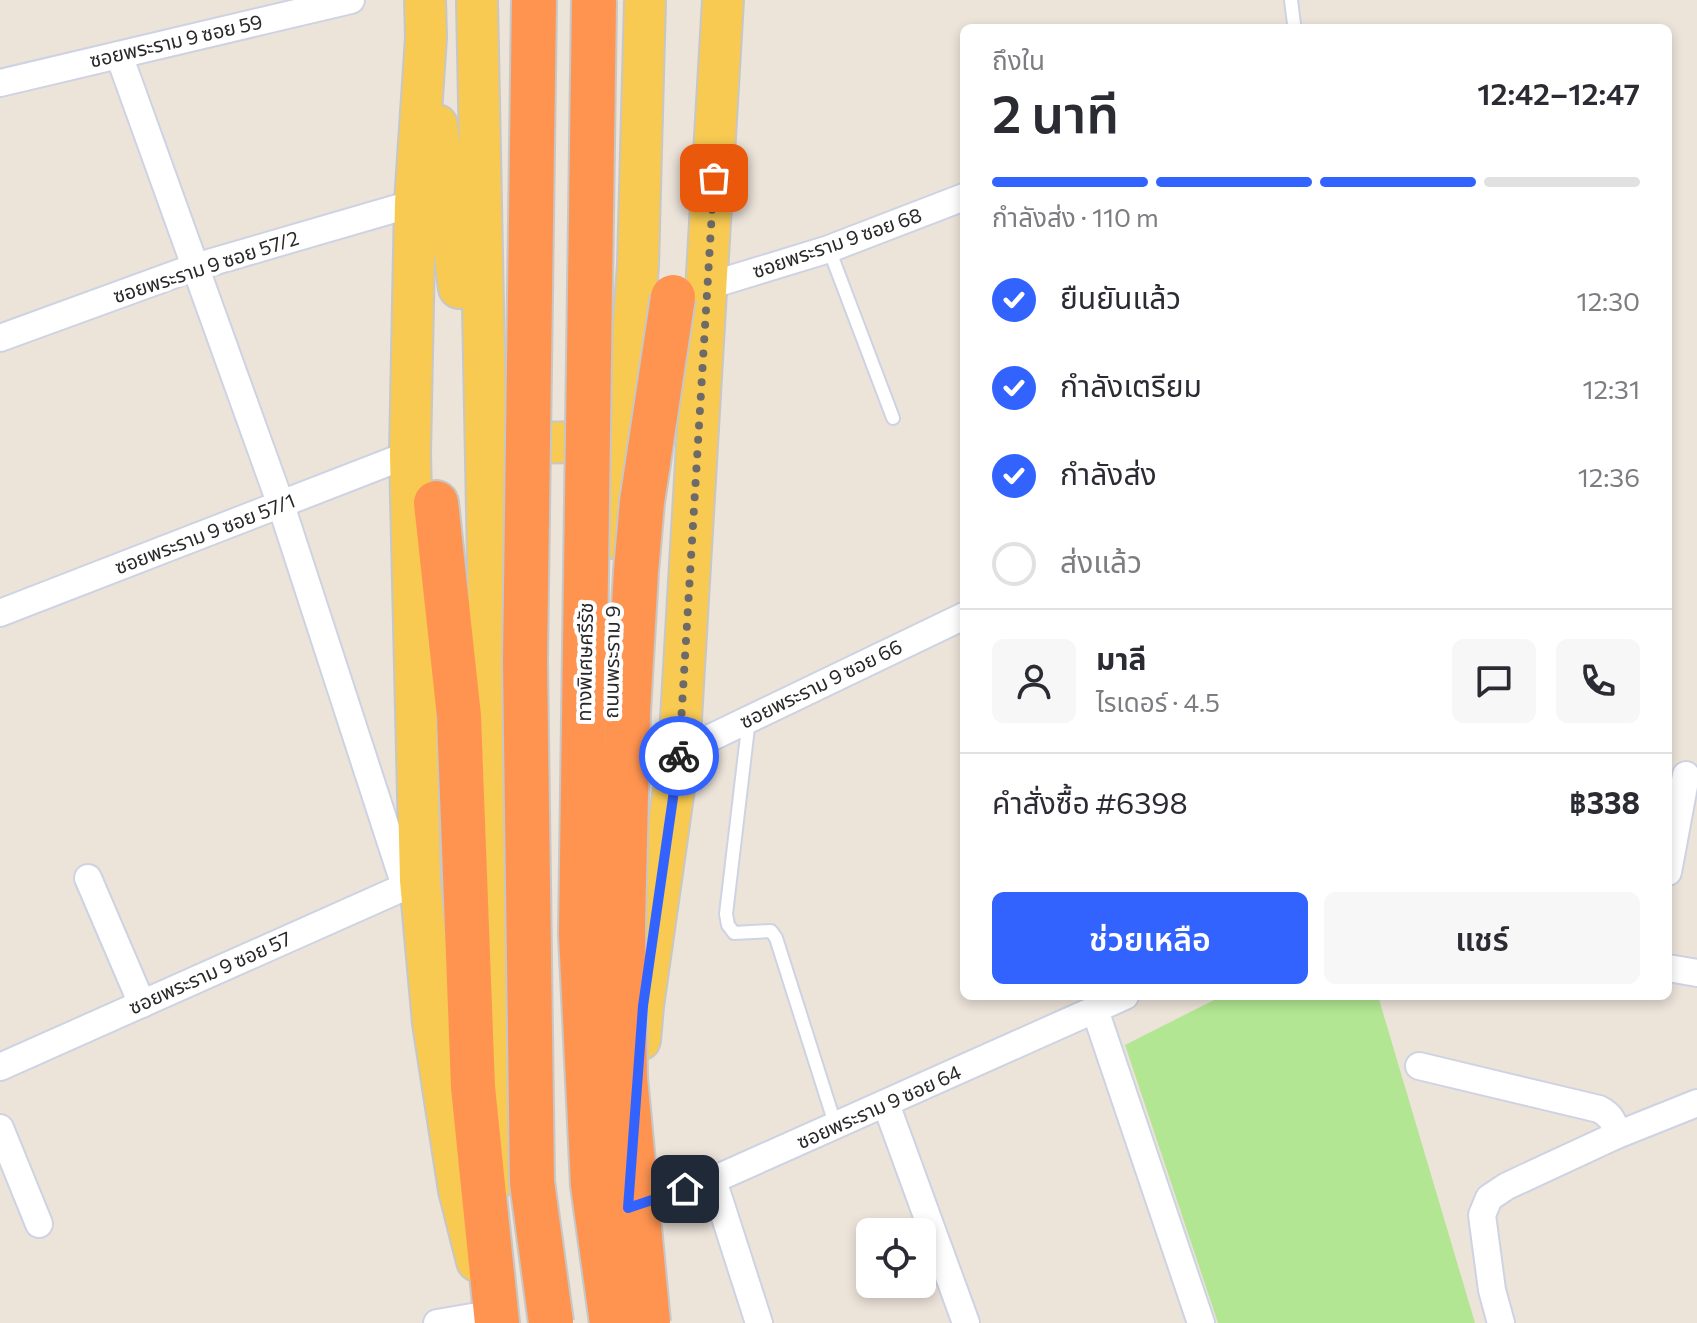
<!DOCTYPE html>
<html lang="th">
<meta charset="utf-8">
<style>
body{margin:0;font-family:Commissioner,"Noto Sans Thai",sans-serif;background:#f7f7f7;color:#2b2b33;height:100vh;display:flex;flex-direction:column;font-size:30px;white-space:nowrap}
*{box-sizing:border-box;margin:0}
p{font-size:26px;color:#7c7c81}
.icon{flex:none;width:44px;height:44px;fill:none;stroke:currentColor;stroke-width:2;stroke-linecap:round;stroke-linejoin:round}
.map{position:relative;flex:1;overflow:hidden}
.drawer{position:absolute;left:960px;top:24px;width:712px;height:976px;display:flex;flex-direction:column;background:#fff;border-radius:12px;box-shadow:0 4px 12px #0003}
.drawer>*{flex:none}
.tools{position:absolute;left:856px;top:1218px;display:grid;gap:16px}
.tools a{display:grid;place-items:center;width:80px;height:80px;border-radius:12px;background:#fff;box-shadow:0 4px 12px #0003;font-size:40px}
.pin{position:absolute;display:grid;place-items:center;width:68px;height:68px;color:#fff;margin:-34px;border-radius:16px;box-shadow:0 4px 12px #0006}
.courier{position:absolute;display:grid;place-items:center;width:80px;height:80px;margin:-40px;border:6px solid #3363ff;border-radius:50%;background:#fff;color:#222;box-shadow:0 2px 10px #0007}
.summary em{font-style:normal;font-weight:600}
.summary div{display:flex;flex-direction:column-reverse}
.summary{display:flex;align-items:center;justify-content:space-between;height:136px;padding:0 32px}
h1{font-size:52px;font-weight:600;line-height:60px}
.bar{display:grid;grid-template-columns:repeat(4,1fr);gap:12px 8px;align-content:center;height:96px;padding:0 32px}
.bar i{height:10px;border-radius:6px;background:#e1e1e2}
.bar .selected{background:#3363ff}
.bar p{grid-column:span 4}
.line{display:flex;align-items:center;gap:20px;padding:0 32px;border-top:2px solid #e1e1e2}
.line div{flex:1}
.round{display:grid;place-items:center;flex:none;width:84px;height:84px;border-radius:12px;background:#f7f7f7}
ol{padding:0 32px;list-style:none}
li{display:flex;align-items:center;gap:24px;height:88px}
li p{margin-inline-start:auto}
li .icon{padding:8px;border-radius:50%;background:#3363ff;color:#fff;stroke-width:4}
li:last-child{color:#7c7c81}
li i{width:44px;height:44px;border:4px solid #e1e1e2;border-radius:50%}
.button{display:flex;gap:16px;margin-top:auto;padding:16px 32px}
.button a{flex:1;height:92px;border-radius:12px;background:#3363ff;color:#fff;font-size:32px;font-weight:600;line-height:92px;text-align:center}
.button a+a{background:#f7f7f7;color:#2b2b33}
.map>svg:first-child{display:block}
.green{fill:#b2e692}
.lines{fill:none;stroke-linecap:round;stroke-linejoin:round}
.lane-casing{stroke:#ced3e3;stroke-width:16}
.street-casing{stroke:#ced3e3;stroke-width:30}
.primary-casing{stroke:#c7c7c7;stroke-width:44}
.highway-casing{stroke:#c7c7c7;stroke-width:48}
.lane{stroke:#fff;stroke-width:12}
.street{stroke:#fff;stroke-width:26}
.primary{stroke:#f8ca52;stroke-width:40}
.highway{stroke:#ff9451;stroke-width:44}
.highway-bridge-casing{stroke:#c7c7c7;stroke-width:48;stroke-linecap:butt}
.highway-bridge{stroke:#ff9451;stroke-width:44}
.done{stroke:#6d6a67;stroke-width:8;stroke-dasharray:0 14.4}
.route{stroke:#3363ff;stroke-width:10}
.labels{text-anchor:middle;stroke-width:8;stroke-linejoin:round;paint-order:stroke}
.street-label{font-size:20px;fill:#292929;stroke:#fff}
</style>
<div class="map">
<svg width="1697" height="1323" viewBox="0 0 1697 1323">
<rect width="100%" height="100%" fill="#ece3d9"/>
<path class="green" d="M1222,996H1378L1475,1323H1218L1125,1045Z"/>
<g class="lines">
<g class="lane-casing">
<g id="lane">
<path d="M1291,0L1294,24"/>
<path d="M829,249L893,418"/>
<path d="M749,719L726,914L728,925L734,933L771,931L776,938L836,1127"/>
</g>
</g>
<g class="street-casing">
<g id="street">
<path d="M119,55L281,505L405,886"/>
<path d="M0,83L351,0"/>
<path d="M708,286L829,249L964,197"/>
<path d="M0,338L195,267L415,203"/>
<path d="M0,613L410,454"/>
<path d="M679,753L964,616"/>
<path d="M1668,872L1686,775"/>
<path d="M88,878L142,1004"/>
<path d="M1668,968L1697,973"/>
<path d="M1095,1010L1201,1323"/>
<path d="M1419,1066L1599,1109C1611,1115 1614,1122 1617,1135L1507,1186L1489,1198L1482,1215L1492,1290L1501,1323"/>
<path d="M0,1067L420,880"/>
<path d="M886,1104L966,1323"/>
<path d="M0,1128L39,1224"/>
<path d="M1617,1135L1697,1103"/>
<path d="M713,1180L759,1323"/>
<path d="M628,1208L713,1180L1125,996"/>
<path d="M437,1323L490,1314"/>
</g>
</g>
<g class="primary-casing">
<g id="primary">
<path d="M425,0L426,37L415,203L410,454L420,880L433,1023L459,1190L477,1261"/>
<path d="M477,0L500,1176"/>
<path d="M437,125L459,288"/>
<path d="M501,463C521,438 562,442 592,443L608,465"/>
<path d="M618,539L638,265L645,0"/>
<path d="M640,1040L643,1006L679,753L723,0"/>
</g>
</g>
<g class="highway-casing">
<path id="highway" d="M436,503L459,716L473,1087L497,1323"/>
</g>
<use href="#lane" class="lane"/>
<use href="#street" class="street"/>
<use href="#primary" class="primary"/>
<use href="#highway" class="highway"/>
<g class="highway-bridge-casing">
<g id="highway-bridge">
<path d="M534,0L525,661L532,1182L551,1323"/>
<path d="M594,0L581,934L593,1185L612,1323"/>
<path d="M648,1323L625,1078L623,924L628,712L636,571L642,502L673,297"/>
</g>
</g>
<use href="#highway-bridge" class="highway-bridge"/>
</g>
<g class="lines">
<path class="done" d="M679,756L714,178"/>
<path class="route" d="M679,756L643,1006L628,1208L685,1189"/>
</g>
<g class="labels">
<g class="street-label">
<text transform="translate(176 41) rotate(-13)" y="7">ซอยพระราม 9 ซอย 59</text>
<text transform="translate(837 243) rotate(-19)" y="7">ซอยพระราม 9 ซอย 68</text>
<text transform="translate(206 267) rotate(-18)" y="7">ซอยพระราม 9 ซอย 57/2</text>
<text transform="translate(205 534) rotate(-21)" y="7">ซอยพระราม 9 ซอย 57/1</text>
<text transform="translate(585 662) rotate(-89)" y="7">ทางพิเศษศรีรัช</text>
<text transform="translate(612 662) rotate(-89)" y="7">ถนนพระราม 9</text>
<text transform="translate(821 684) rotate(-26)" y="7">ซอยพระราม 9 ซอย 66</text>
<text transform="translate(210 973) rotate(-24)" y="7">ซอยพระราม 9 ซอย 57</text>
<text transform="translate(879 1107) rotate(-24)" y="7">ซอยพระราม 9 ซอย 64</text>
</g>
</g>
</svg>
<div class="tools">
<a><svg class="icon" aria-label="locate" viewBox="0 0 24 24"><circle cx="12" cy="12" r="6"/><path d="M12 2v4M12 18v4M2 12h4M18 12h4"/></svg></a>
</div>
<div class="pin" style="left:714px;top:178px;background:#ea580c"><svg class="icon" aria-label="bag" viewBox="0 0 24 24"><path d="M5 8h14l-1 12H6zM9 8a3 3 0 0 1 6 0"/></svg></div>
<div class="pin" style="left:685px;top:1189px;background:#1f2937"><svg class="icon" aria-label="home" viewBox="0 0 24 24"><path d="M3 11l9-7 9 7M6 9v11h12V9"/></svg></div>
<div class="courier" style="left:679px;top:756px"><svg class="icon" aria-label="bike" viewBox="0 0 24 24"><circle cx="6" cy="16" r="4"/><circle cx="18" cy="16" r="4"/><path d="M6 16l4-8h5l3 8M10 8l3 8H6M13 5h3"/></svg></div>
<section class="drawer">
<div class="summary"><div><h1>2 นาที</h1><p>ถึงใน</p></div><em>12:42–12:47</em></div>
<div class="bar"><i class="selected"></i><i class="selected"></i><i class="selected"></i><i></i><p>กำลังส่ง · 110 m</p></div>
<ol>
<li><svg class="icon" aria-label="check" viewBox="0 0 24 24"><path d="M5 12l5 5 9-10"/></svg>ยืนยันแล้ว<p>12:30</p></li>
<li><svg class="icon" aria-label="check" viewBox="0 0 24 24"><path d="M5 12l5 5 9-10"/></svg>กำลังเตรียม<p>12:31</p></li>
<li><svg class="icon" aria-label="check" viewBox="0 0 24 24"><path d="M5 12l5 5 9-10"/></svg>กำลังส่ง<p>12:36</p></li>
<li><i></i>ส่งแล้ว</li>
</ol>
<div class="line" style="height:144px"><a class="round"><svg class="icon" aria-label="person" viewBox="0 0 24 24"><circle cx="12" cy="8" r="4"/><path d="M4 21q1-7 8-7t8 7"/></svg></a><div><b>มาลี</b><p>ไรเดอร์ · 4.5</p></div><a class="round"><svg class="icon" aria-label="chat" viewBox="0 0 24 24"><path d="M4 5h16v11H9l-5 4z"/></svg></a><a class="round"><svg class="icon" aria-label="phone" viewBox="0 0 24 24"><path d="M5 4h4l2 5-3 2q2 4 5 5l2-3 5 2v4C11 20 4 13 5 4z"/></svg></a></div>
<div class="line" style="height:104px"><div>คำสั่งซื้อ #6398</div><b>฿338</b></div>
<div class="button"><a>ช่วยเหลือ</a><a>แชร์</a></div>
</section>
</div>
